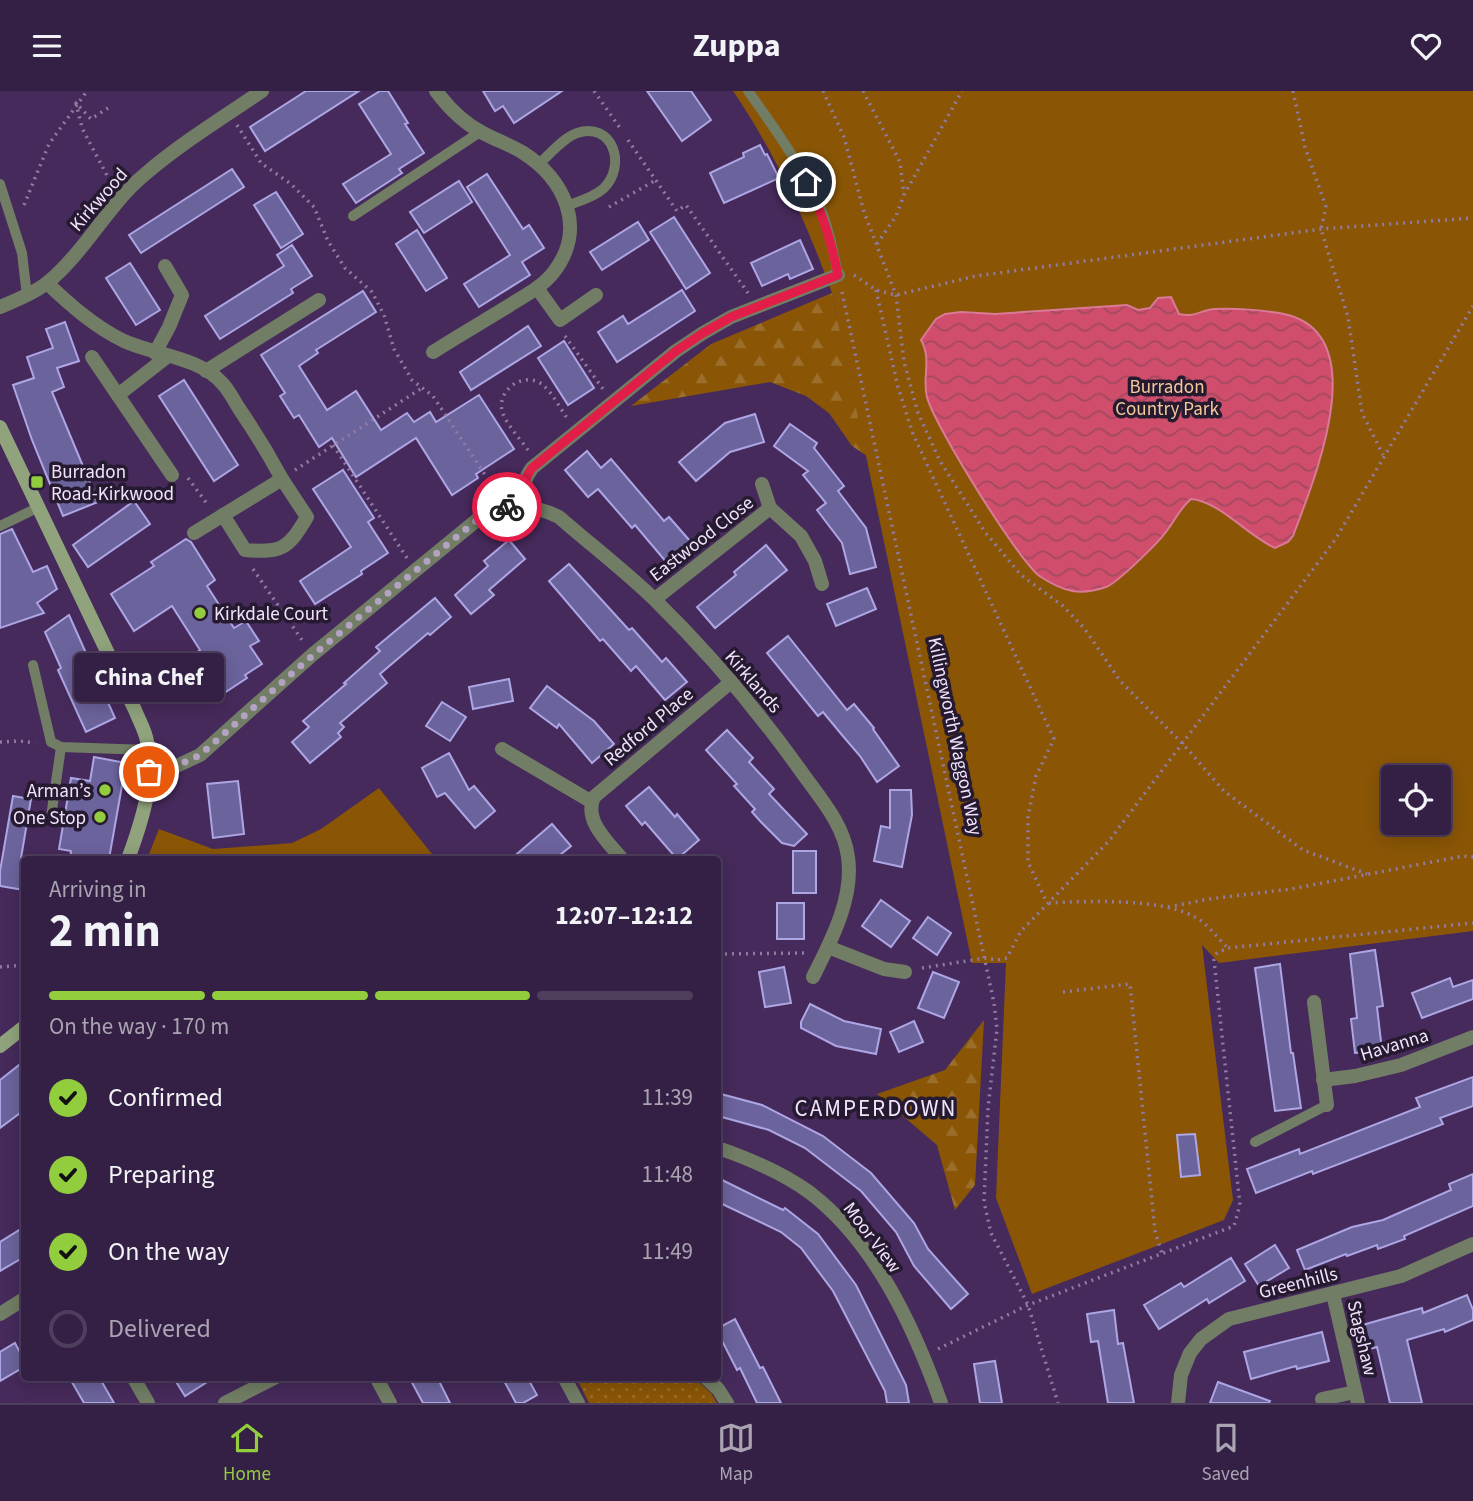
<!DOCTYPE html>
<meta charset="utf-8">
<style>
body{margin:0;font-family:"Source Sans 3",sans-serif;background:#3f2d4f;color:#f1f3f6;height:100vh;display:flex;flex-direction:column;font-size:26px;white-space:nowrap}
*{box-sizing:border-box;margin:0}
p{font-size:23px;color:#a9a3b2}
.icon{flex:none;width:38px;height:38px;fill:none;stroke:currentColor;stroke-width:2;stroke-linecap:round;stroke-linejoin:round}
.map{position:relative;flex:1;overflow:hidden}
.details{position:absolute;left:21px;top:765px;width:700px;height:525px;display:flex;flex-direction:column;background:#342044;border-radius:7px;box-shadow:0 4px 18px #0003,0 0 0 2px #4e3e5d}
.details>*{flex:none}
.controls{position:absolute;left:1381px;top:674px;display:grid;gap:14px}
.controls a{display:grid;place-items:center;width:70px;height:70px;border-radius:7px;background:#342044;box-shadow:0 4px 18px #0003,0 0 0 2px #4e3e5d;font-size:35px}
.pin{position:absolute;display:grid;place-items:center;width:60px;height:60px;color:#fff;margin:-30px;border:4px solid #fff;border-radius:50%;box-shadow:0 2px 7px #0007}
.courier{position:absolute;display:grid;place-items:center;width:70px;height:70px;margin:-35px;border:5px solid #e11d48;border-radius:50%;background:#fff;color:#222;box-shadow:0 2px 9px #0007}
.bubble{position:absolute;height:49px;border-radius:7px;background:#342044;box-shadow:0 4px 18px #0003,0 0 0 2px #4e3e5d;font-size:23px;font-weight:700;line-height:49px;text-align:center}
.head em{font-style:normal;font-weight:700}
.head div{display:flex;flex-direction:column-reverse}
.head{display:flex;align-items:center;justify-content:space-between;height:119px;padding:0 28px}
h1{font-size:46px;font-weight:700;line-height:52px}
.bar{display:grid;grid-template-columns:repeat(4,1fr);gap:10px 7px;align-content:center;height:84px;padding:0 28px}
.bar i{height:9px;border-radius:5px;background:#4e3e5d}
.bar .active{background:#92cd3e}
.bar p{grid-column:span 4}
ol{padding:0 28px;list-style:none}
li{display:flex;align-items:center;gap:21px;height:77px}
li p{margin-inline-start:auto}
li .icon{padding:7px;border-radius:50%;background:#92cd3e;color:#111;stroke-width:4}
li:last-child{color:#a9a3b2}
li i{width:38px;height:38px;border:4px solid #4e3e5d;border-radius:50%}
header{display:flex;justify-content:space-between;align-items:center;height:91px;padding:0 28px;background:#342044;font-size:32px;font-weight:700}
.tab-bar{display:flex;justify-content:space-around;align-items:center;height:98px;border-top:2px solid #4e3e5d;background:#342044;font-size:19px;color:#a9a3b2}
.tab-bar a{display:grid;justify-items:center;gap:4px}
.tab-bar .active{color:#92cd3e}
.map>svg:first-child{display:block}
.grass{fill:url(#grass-dots)}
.forest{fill:url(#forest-firs)}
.green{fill:#8a5606;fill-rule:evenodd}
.water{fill:url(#water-waves);stroke:#da7a97;stroke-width:2}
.building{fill:#6b639c;stroke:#ada6e4;stroke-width:2}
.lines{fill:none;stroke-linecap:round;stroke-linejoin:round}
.path{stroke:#907ba1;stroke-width:3.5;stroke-dasharray:2 5;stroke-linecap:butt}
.lane{stroke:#717d64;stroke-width:10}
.street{stroke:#717d64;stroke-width:14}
.secondary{stroke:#90a37c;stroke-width:14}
.done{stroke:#b4a2c3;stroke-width:7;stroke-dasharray:0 12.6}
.route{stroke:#e11d48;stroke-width:9}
.poi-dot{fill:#92cd3e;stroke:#261a30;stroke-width:2.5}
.labels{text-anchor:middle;stroke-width:7;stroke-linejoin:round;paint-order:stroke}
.street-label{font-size:19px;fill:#f0e3fb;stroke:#261a30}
.park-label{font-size:19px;fill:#f4c899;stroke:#261a30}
.poi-label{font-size:19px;fill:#f0e3fb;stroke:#261a30;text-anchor:start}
.quarter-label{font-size:23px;letter-spacing:2px;fill:#f0e3fb;stroke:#261a30}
</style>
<header><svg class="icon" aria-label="menu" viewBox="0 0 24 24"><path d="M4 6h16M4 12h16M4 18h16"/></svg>Zuppa<svg class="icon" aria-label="heart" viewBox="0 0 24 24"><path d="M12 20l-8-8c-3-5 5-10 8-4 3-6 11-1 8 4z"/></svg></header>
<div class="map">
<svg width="1473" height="1312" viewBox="0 0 1473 1312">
<defs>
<pattern id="grass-dots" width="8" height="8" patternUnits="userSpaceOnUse" patternTransform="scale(1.75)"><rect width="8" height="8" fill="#8a5606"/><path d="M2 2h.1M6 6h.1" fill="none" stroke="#9b6e2b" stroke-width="1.8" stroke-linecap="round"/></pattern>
<pattern id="forest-firs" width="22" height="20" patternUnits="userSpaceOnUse" patternTransform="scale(1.75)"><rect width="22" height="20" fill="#8a5606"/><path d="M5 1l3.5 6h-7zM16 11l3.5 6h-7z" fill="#9b6e2b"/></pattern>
<pattern id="water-waves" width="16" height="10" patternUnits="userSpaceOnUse" patternTransform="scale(1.75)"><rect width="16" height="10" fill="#d14d6c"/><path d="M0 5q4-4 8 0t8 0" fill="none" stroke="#a14a60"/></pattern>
</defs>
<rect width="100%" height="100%" fill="#462a5b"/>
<path class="grass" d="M576,1286H693L711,1302L717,1312H589Z"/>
<g class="forest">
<path d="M832,202L867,365L852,355L829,322L806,305L770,291L631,315L711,253Z"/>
<path d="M984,929L975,1094L955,1119L937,1054L877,1003L945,979Z"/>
</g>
<g class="green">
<path d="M733,0H1473V840L1219,872L1202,854L1233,1109L1224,1129L1032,1203L996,1107L1006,872H972L832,202C808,135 774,59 733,0ZM1393,686H1438V732H1393Z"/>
<path d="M379,697L436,768H147L159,738L213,758L292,752L321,738Z"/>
</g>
<path class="water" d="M1171,206L1179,223C1195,227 1200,219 1215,218C1234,217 1265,219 1284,223C1376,243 1313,391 1293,445L1288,451L1275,457C1248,445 1219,410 1191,408C1179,418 1175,430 1165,442C1158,452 1116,493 1106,496C1080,505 1064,501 1041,486C1020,473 933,332 927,306C922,286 932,268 921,249L936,228L945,223L961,221L995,223L1127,214L1138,219L1150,217L1158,207Z"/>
<g class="building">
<path d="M306,0H359L265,60L250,36Z"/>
<path d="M380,0H388L408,32L405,33L424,62L399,78L402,82L356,112L343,93L391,63L359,13Z"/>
<path d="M483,0H562L514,32L503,15L495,20Z"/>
<path d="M647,0H691L711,29L682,50Z"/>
<path d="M760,54L765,64L767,63L779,87L724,112L710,82L744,66L743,62Z"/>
<path d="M232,78L244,96L141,162L129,144Z"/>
<path d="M487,83L523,138L529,134L544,157L522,171L530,184L479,216L464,193L510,164L467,96Z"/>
<path d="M459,90L472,111L424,142L410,121Z"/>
<path d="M276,101L303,143L281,157L254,114Z"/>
<path d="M674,126L710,182L686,198L650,141Z"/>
<path d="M638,131L649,149L602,179L590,161Z"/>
<path d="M417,139L447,187L426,200L396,153Z"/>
<path d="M800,149L813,178L790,188L788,183L762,195L751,172Z"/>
<path d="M292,154L312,185L291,198L293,202L220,248L205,225L284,175L277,164Z"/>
<path d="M130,172L160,219L136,234L106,187Z"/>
<path d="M682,199L695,220L617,271L598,241L623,225L628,233Z"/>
<path d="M363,200L376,221L316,259L318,262L299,275L327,319L356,300L381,339L407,322L414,331L430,321L436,331L479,304L514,358L476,383L478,387L452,404L416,347L356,386L332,347L319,356L299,324L294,327L280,305L285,302L261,264Z"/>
<path d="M65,231L79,270L57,277L64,296L52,301L98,411L63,425L32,349L13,294L34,287L27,266L53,257L46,238Z"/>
<path d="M528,235L541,255L471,299L460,281Z"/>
<path d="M564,250L594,297L568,314L538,267Z"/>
<path d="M184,289L238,374L214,390L159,305Z"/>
<path d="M755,323L764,351L730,361L696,390L679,371L725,332Z"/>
<path d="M790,333L817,352L814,357L844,395L838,400L866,437L876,476L850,483L842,452L817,419L826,412L803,384L808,380L774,355Z"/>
<path d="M587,360L601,377L611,368L664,430L669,426L697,458L673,479L635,434L632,437L598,398L588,406L565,379Z"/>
<path d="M343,379L374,427L368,431L388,462L361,480L362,483L315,513L300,490L351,456L313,398Z"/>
<path d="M134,410L150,433L88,476L73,454Z"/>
<path d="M12,438L33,481L47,475L57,498L37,512L44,522L0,537V443Z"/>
<path d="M186,448L191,451L215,489L207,495L234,537L246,530L259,550L250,555L262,573L245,584L247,587L218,606L192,565L200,559L172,515L134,540L111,503L154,475L151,471Z"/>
<path d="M509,449L525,468L489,499L494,504L471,523L455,504L488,475L484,470Z"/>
<path d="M766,454L787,479L715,537L697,516L736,484L734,481Z"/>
<path d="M569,473L629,539L632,537L662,571L666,567L687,591L665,609L636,575L631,580L603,548L600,550L549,490Z"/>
<path d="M867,497L876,518L836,535L827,513Z"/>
<path d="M435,507L451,526L430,544L428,542L380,583L387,592L340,632L344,636L338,642L341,646L310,672L292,651L309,636L303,630L346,593L344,592L380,560L376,556Z"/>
<path d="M69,524L115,627L86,641L58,579L61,577L45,541Z"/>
<path d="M788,545L847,619L854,613L874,637L873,638L899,675L877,691L860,665L842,644L823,621L818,625L767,562Z"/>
<path d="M509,588L513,610L473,618L469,596Z"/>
<path d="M547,595L594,630L614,653L592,672L559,633L557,637L530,617Z"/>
<path d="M442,611L466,626L450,650L426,635Z"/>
<path d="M727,639L753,667L749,671L774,698L769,703L807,743L794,755L782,752L761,731L752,721L755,718L734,695L737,693L706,659Z"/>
<path d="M449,662L469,699L474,695L495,720L475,737L445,702L437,706L422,677Z"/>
<path d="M94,666L126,672L109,768H70L71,760L59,758L71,687L90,690Z"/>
<path d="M238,690L244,743L213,747L207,693Z"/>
<path d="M649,696L675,726L677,723L699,749L677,768L645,731L642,734L626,715Z"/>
<path d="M890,699H911L912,724L902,776L874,770L881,735L890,737Z"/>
<path d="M13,705L31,708L20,773L24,774V799L0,795V780Z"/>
<path d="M552,733L571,755L555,768H511Z"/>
<rect x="793" y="760" width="23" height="42"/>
<path d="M881,809L910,830L891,856L862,835Z"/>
<rect x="777" y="812" width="27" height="36"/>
<path d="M928,826L951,842L937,864L913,847Z"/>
<path d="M1375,859L1383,915L1377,916L1382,959L1355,962L1351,928L1357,927L1350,863Z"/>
<path d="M1280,873L1291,962H1293L1301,1017L1275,1020L1255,877Z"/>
<path d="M784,876L791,912L765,916L759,881Z"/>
<path d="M933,881L959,891L944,927L918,917Z"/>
<path d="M1450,887L1453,896L1473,889V908L1422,927L1412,902Z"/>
<path d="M810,913L844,930L881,938L876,963L836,955L801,937V931Z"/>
<path d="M914,930L923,951L899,961L890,941Z"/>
<path d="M24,970V1019L0,1037V989Z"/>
<path d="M1473,986V1015L1440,1027L1443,1033L1313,1083L1312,1080L1256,1102L1247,1078L1299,1058L1300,1063L1420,1016L1416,1007Z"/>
<path d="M721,1003L762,1014L823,1045L871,1082L914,1132L928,1158L968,1203L951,1218L914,1175L896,1141L861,1100L805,1057L769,1039L718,1025Z"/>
<path d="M1195,1043L1200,1084L1181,1086L1177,1044Z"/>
<path d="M1473,1083V1115L1404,1145L1405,1148L1378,1158L1377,1154L1347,1165L1346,1163L1305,1179L1297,1159L1352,1136L1383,1129L1451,1099L1449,1093Z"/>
<path d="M718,1087L783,1119L785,1117L818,1143L856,1194L906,1294L909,1312H887L885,1300L833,1200L801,1157L781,1141L718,1111Z"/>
<path d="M24,1136V1166L0,1180V1151Z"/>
<path d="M1275,1154L1289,1177L1259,1195L1245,1173Z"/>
<path d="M1231,1167L1245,1190L1209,1212L1207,1208L1159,1238L1144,1214L1181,1192L1184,1196Z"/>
<path d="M1467,1204L1473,1219V1229L1445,1241L1444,1238L1407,1249L1422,1312H1390L1377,1256L1366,1259L1359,1235L1422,1217L1423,1222Z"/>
<path d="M1114,1219L1118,1253L1123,1252L1134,1312H1108L1098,1250L1091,1251L1087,1223Z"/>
<path d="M735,1228L760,1277L763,1276L781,1312H757L740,1277L737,1279L718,1242V1237Z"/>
<path d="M1322,1241L1329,1270L1297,1278L1296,1275L1251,1288L1244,1261Z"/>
<path d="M15,1252L24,1269V1276L0,1290V1261Z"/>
<path d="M995,1270L1002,1312H980L974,1273Z"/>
<path d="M69,1286H99L114,1312H84Z"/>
<path d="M173,1286H215L185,1305Z"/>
<path d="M409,1286H437L450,1312H423Z"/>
<path d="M502,1286H527L537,1304L523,1312H516Z"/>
<path d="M1218,1291L1270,1310L1269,1312H1210Z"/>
</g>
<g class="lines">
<g class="path">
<path d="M594,0L620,37"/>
<path d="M823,0L844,46L864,121L896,204L904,271L918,322L940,370L985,441L1021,484L1063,515L1084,537L1121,591L1182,652L1224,700L1303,759L1367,783"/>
<path d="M863,0L900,71L904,104"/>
<path d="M1293,0L1305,56L1326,116L1321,138L1348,226L1362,322L1383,364"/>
<path d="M108,17L91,28L76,12L82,37L112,94"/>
<path d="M237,34L261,72L291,93L314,116L328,150L345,177L372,201L384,224L394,258L412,289L433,305L497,402"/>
<path d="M628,49L677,120L686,114L748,202"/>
<path d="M24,114L49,53L87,0"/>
<path d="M609,116L656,89"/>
<path d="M877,153L896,125L904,104L962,0"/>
<path d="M854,184L876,199L896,204L976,185L1321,138L1473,127"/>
<path d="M876,199L898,296L913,343L1054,648L1036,685L1028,726V771L1047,812"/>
<path d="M842,201L994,912L997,938L988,1017L984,1111L991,1142L1028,1214L1058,1312"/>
<path d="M565,245L603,298"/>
<path d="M333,354L407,467"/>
<path d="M528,359C520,348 508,335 503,323C494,299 526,278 544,295C553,303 560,317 567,327"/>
<path d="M295,379L422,297"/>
<path d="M188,387L208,414"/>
<path d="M253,478L302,549"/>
<path d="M0,651L20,650L35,652"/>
<path d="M1049,812C1089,810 1161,807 1195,826C1207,832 1217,847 1227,856"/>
<path d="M1168,816L1209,808L1291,798L1463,765L1473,766"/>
<path d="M718,863L806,862"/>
<path d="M0,876L24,874"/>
<path d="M922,877L986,867L997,869L1007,867L1021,840L1109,750L1335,449L1473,215"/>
<path d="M1063,901L1130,893L1155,1140L1162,1163"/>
<path d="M938,1258L1028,1214L1234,1135L1240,1114L1214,869L1217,862L1228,857L1473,832"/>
</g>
<g class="lane">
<path d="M748,0C773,35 799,71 818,111C828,134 833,159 838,184"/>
<path d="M539,73C550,63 563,47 577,42C612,30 628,74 603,98C594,106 580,110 569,114"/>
<path d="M0,93L22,162L27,205"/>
<path d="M353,125L480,41"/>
<path d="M0,435L37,417"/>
<path d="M33,574L51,651L61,656L149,659"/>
<path d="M51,726L61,656"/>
<path d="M1255,1051L1327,1014"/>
</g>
<g class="street">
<path d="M47,192C70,214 95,236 124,250C155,264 199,266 222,292C229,299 234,310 240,319C255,341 269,364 282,388L194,442"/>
<path d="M537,197L560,229L596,204"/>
<path d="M0,216C16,209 33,203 47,192C85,161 107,115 144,84C180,53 222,27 262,0"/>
<path d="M433,261C458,245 484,230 510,214C524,205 542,196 553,182C588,138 565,88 522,61C510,54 496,49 483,42C465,33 448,16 436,0"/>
<path d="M155,262L169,236L182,204L165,175"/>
<path d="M92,266L172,384"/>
<path d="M206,280L319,209"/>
<path d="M118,304L168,265"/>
<path d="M762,393L770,417L801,445L815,470L822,493"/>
<path d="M522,415C523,400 523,389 532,377L676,260L703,242L731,226L838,184"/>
<path d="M223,424L245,459C282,462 288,458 307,426L282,388"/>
<path d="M655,508L770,417"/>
<path d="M502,658L592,711"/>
<path d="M149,681L170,678L200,664L312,564L477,429C504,412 530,412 559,426C591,454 625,480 655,509C709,562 759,621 803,683C821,708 844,734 848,766C854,807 831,850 813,886"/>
<path d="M622,768C608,751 583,729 594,706L731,591"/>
<path d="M828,856L884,878L905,881"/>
<path d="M1314,911L1327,1014"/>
<path d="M1323,989L1355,985L1401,974L1473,946"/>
<path d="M718,1057C750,1068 781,1081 809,1101C875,1151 914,1236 941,1312"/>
<path d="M1333,1203L1358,1312"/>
<path d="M0,1223L24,1208"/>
<path d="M133,1286L148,1312"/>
<path d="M376,1286L390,1312"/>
<path d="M564,1286L578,1312"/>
<path d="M705,1286L718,1298L727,1312"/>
<path d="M1322,1308L1355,1301"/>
<path d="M225,1312L276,1286"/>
<path d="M1178,1312L1181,1284L1190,1262L1201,1248L1229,1228L1401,1185L1473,1153"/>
</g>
<g class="secondary">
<path d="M0,336L135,619C139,629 145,639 147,650C156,688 141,733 128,768"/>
<path d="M0,955L24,936"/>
</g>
</g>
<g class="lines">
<path class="done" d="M149,681L170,678L200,664L313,564L477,429L488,422L507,416"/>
<path class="route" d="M507,416L522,415C523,400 523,389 532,377L676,260L703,242L731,226L838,184C831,151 823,121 806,91"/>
</g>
<g class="poi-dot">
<rect x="30" y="384" width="14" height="14" rx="3.5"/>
<circle cx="200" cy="522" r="7"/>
<circle cx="105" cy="699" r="7"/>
<circle cx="100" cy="726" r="7"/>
</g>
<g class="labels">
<g class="street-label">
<text transform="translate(98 108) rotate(-49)" y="7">Kirkwood</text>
<text transform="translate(701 447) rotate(-38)" y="7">Eastwood Close</text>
<text transform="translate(754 590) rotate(49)" y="7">Kirklands</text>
<text transform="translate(648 635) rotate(-40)" y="7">Redford Place</text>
<text transform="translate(956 645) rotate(78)" y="7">Killingworth Waggon Way</text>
<text transform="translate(1394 953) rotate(-17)" y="7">Havanna</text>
<text transform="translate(873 1146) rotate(53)" y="7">Moor View</text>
<text transform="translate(1298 1191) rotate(-14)" y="7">Greenhills</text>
<text transform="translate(1363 1247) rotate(77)" y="7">Stagshaw</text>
</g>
<g class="park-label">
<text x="1167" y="302">Burradon<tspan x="1167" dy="22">Country Park</tspan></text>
</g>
<g class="poi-label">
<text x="51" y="387">Burradon<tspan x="51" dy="22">Road-Kirkwood</tspan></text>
<text x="214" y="529">Kirkdale Court</text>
<text x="91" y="706" text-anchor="end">Arman’s</text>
<text x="86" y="733" text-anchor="end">One Stop</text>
</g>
<g class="quarter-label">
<text x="876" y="1025">CAMPERDOWN</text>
</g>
</g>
</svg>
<div class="controls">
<a><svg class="icon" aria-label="locate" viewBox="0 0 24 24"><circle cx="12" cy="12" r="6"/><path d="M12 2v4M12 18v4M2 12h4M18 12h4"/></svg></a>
</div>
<div class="pin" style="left:149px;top:681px;background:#ea580c"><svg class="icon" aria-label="bag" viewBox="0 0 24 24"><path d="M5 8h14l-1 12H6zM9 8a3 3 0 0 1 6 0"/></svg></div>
<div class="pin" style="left:806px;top:91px;background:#1f2937"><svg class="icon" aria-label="home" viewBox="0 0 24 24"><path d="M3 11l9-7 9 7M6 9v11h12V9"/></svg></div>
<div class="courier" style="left:507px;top:416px"><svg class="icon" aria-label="bike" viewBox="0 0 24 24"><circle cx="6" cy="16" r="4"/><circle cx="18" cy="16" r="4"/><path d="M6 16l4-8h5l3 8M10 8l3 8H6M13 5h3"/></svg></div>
<div class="bubble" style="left:74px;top:562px;width:150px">China Chef</div>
<section class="details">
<div class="head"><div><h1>2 min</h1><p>Arriving in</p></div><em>12:07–12:12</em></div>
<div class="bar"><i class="active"></i><i class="active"></i><i class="active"></i><i></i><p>On the way · 170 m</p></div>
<ol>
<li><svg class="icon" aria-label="check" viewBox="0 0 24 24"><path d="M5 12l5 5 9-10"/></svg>Confirmed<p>11:39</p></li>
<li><svg class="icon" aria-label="check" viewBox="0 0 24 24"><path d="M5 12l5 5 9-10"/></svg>Preparing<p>11:48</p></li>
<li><svg class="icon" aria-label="check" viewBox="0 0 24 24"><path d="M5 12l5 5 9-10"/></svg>On the way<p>11:49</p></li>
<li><i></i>Delivered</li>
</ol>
</section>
</div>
<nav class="tab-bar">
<a class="active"><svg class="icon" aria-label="home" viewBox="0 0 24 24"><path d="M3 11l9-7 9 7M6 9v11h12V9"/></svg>Home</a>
<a><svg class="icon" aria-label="map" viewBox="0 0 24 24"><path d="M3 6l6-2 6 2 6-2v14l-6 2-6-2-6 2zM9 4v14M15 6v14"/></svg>Map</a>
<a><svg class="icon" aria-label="saved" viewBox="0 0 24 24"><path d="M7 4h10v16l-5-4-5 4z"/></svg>Saved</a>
</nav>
